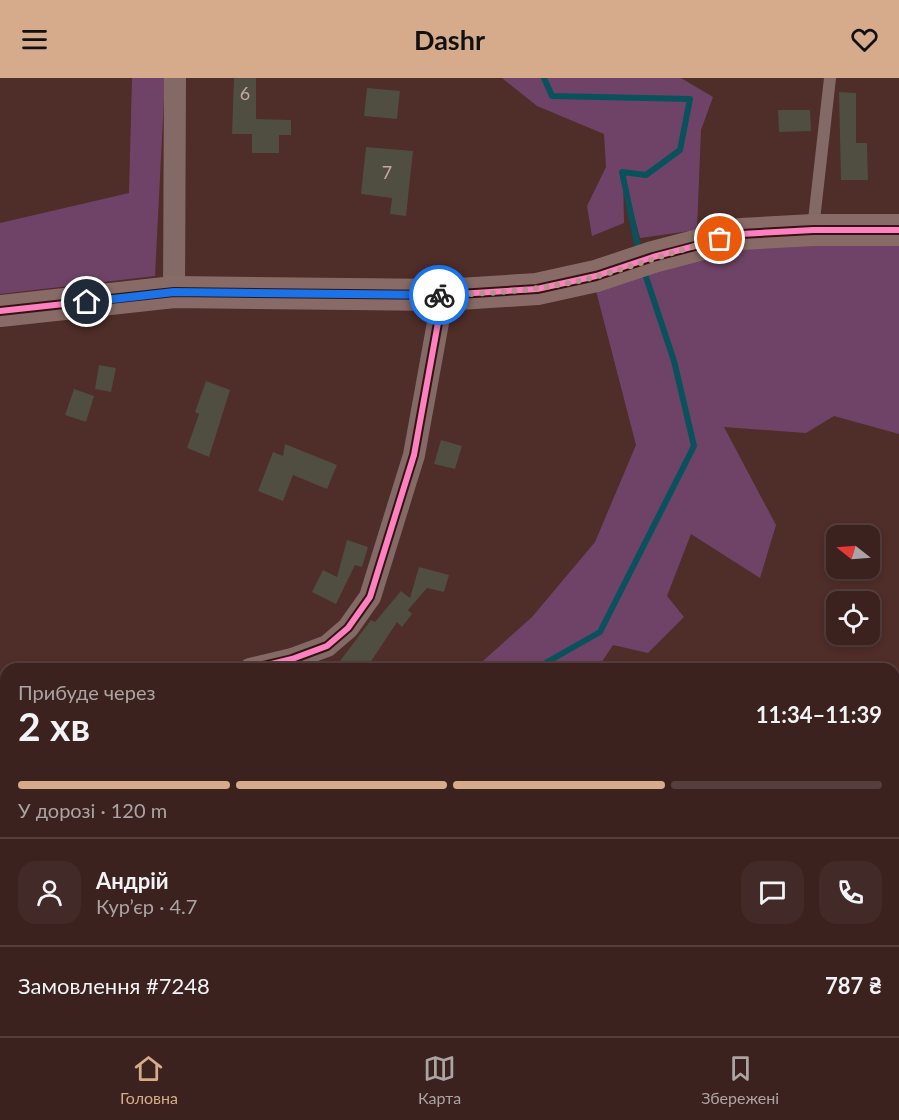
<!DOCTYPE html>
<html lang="uk">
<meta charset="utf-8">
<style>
body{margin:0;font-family:Lato,sans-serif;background:#422a28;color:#f1f3f6;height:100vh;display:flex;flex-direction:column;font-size:22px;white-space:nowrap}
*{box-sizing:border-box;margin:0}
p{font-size:20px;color:#aca4a4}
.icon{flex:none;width:33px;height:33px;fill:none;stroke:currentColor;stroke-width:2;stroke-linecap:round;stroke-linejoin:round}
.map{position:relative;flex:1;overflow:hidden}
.sheet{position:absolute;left:0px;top:585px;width:900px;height:374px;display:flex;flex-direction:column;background:#3b221f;border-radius:18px 18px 0 0;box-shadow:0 3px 9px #0003,0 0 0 2px #543f3d}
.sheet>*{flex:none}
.needle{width:39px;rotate:287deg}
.controls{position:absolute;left:826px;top:447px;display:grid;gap:12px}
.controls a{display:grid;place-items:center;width:54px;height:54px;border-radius:12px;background:#3b221f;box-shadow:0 3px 9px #0003,0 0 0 2px #543f3d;font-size:30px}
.pin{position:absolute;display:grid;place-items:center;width:51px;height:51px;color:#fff;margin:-26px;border:3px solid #fff;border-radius:50%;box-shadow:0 2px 6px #0007}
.courier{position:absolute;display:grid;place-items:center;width:60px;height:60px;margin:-30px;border:4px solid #1a73e8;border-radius:50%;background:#fff;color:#222;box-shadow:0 2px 8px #0007}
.headline em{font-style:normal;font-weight:700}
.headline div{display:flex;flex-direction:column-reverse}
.headline{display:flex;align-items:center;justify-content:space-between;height:102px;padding:0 18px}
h1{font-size:39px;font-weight:700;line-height:45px}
.bar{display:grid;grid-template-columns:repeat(4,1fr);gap:9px 6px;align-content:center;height:72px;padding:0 18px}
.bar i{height:8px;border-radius:4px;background:#543f3d}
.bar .on{background:#d6ab8b}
.bar p{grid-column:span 4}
.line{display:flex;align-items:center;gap:15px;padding:0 18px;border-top:2px solid #543f3d}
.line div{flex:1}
.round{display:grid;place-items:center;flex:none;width:63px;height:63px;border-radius:18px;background:#422a28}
header{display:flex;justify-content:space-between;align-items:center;height:78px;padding:0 18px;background:#d6ab8b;color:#111;font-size:27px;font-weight:700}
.tab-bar{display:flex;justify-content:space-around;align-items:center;height:84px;border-top:2px solid #543f3d;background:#3b221f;font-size:16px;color:#aca4a4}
.tab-bar a{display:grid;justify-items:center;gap:3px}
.tab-bar .on{color:#d6ab8b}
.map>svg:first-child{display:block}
.green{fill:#6f4367}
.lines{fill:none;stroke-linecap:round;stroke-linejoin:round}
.stream{stroke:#09525c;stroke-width:6}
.building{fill:#504d41}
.lane{stroke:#836a66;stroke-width:12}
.street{stroke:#836a66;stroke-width:22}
.secondary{stroke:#886b67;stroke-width:32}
.cycleway-casing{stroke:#321511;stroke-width:10}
.cycleway{stroke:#ff80c0;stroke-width:6}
.done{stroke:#b7918c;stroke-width:6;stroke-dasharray:0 10.8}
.route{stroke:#1a73e8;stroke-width:8}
.labels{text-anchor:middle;stroke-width:4.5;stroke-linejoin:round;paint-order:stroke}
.number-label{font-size:18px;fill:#c7a8a1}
</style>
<header><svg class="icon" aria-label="menu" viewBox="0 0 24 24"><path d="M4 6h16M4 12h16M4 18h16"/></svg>Dashr<svg class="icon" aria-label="heart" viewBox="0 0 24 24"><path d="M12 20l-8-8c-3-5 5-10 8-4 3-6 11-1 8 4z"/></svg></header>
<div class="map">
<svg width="899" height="958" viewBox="0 0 899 958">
<rect width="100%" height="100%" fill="#4f2d29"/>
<g class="green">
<path d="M132,0H165L155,198L0,216V145L129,115Z"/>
<path d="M502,0H681L713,19L701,52L697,152L640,160L623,97L624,145L592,158L587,128L606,89L604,56L537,28Z"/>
<path d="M899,141V356L834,338L806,355L724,349L776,447L760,500L691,456L667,518L684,539L648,575L613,567L597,591H474L532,539L595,464L636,367L595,209L739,169Z"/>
<path d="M30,953L252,952L257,958H28Z"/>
</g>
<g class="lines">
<g class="stream">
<path d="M544,0L552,18L690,21L680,72L646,97L622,94L639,174"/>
<path d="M535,591L600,554L694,368L674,283L644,193"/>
<path d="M206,958L208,952"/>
</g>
</g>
<g class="building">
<path d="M234,0H256V41L291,42V57H279V75H252V56H232Z"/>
<path d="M367,10L400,13L397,41L364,38Z"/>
<path d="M839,14L856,15V65H867L868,102H841Z"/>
<path d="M778,32H810L811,53L779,54Z"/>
<path d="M366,69L413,73L406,138L390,136L392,120L361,116Z"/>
<path d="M99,287L116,290L111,314L95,311Z"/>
<path d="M206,303L230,312L209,379L187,370L199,336L195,334Z"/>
<path d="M74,311L94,318L86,344L65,337Z"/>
<path d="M441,362L462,368L455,391L434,386Z"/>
<path d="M285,366L337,387L327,411L293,397L283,423L258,413L273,374L283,378Z"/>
<path d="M347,462L368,469L362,489L355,487L336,526L312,514L323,492L337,499Z"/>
<path d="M419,489L449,497L444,514L427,510L408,532L412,536L402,549L397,544L366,591H334L371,542L375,544L401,513L410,520Z"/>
</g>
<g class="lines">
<path class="lane" d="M813,151L830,0"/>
<g class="street">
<path d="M174,214L175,0"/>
<path d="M250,591L292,581L327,568L348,550L370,519L414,377L443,217"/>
<path d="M894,715L899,706"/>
<path d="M0,741L6,737"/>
<path d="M754,958L757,952"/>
</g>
<path class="secondary" d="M0,233L174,214L443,217L537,211L596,198L653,179L741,156L813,152H899"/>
<g class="cycleway-casing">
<g id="cycleway">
<path d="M0,233L174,214L443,217L537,211L596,198L653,179L741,156L813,152H899"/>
<path d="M250,591L292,581L327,568L348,550L370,519L414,377L443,217"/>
</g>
</g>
<use href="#cycleway" class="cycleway"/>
</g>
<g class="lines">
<path class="done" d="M439,217C491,216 545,212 595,199C637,187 678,172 720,161"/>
<path class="route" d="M87,224L174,214L439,217"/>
</g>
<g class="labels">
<g class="number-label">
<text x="245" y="22">6</text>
<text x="387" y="101">7</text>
</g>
</g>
</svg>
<div class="controls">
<a><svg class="needle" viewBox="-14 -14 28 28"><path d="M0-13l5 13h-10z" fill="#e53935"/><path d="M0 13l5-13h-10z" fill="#aca4a4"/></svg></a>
<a><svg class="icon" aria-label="locate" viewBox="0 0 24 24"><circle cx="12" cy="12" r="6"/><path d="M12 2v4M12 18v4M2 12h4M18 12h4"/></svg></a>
</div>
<div class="pin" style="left:720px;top:161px;background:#ea580c"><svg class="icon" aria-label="bag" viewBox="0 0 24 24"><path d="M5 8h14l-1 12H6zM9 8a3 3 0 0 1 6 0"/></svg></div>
<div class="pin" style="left:87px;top:224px;background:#1f2937"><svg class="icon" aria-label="home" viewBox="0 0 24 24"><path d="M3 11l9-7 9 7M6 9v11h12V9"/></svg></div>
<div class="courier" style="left:439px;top:217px"><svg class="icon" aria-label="bike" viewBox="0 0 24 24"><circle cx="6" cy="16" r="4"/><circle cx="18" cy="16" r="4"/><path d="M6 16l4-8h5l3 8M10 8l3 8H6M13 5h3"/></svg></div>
<section class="sheet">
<div class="headline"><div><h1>2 хв</h1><p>Прибуде через</p></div><em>11:34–11:39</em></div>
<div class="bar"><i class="on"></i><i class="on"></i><i class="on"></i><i></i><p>У дорозі · 120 m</p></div>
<div class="line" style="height:108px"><a class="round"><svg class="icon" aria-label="person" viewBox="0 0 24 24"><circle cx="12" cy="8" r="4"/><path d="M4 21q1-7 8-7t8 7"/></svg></a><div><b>Андрій</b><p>Кур’єр · 4.7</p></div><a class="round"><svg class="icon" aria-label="chat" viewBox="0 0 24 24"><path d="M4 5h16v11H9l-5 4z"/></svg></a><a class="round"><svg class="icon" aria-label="phone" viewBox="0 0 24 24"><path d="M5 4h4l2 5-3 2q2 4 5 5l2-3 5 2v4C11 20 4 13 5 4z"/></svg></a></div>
<div class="line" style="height:78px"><div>Замовлення #7248</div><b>787 ₴</b></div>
</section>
</div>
<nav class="tab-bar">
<a class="on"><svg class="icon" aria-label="home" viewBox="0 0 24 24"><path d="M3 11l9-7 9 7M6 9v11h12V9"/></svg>Головна</a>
<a><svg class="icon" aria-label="map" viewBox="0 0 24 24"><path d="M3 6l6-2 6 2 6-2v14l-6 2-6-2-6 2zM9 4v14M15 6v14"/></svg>Карта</a>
<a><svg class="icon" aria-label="saved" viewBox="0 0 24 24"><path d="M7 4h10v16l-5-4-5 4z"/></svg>Збережені</a>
</nav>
